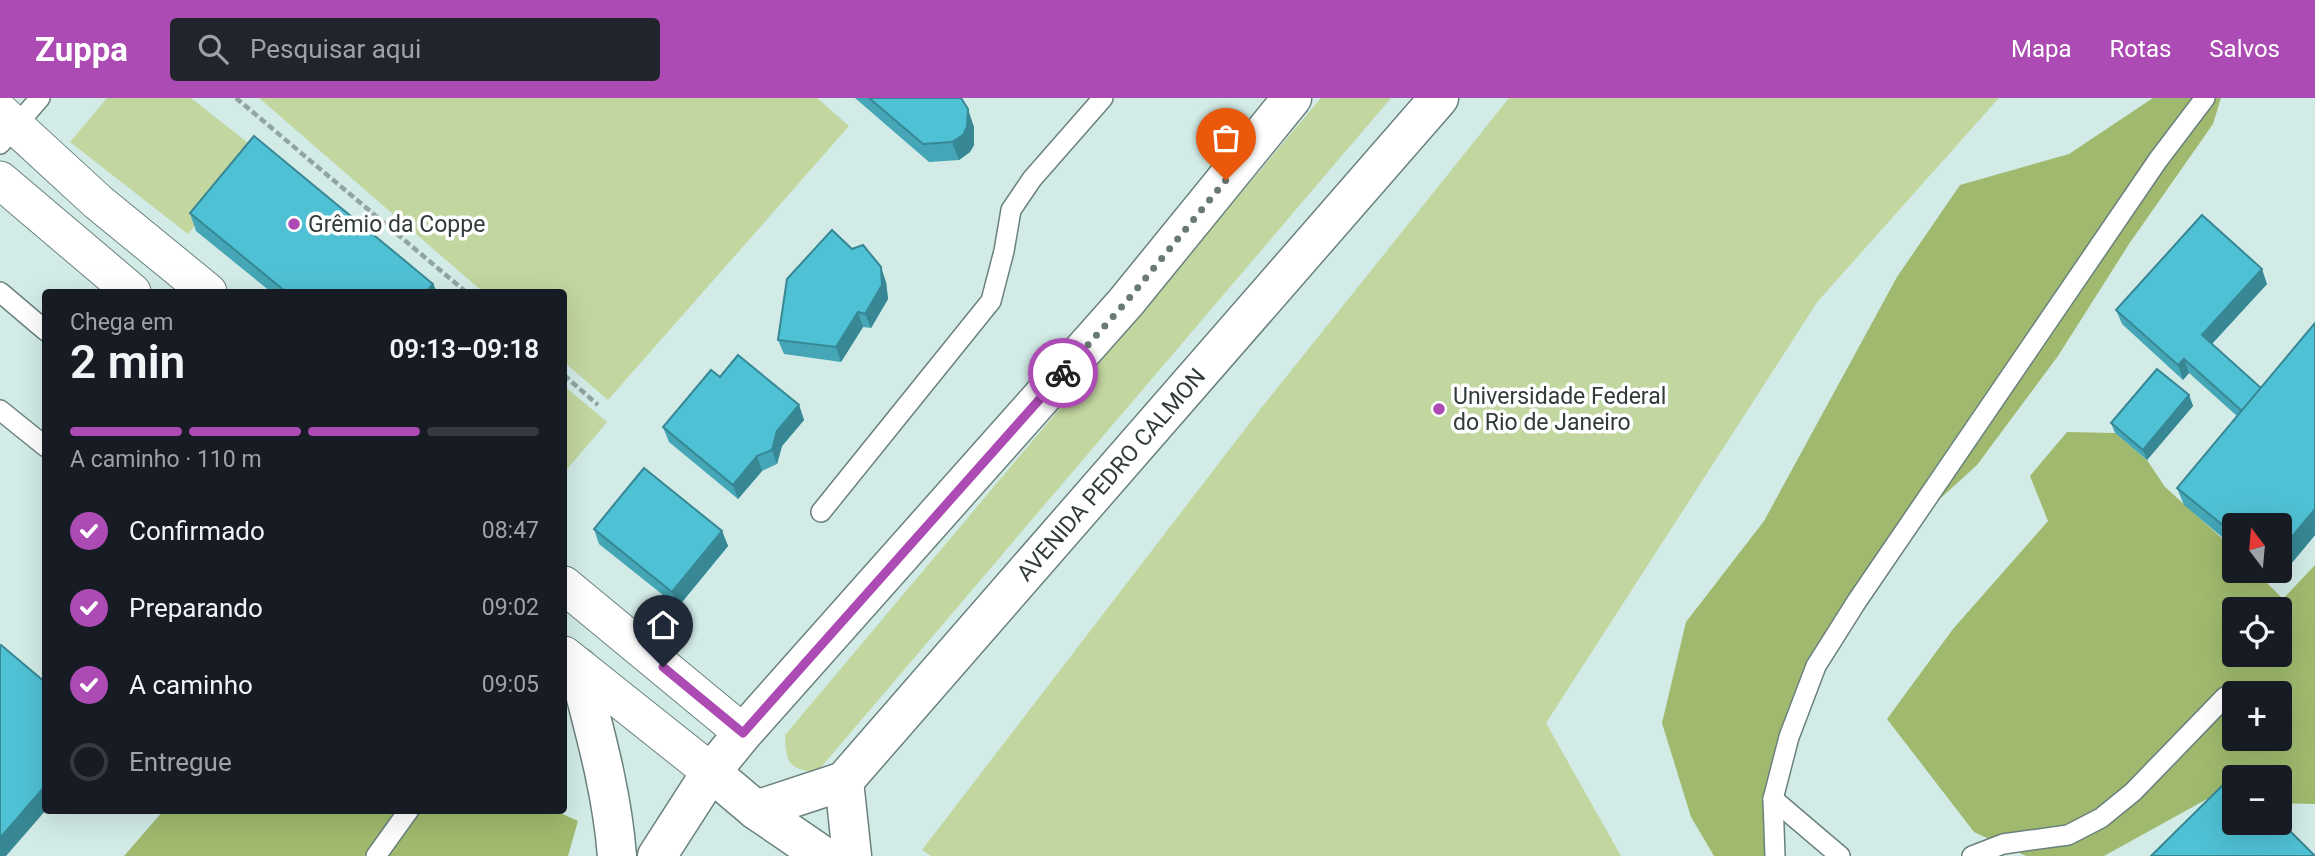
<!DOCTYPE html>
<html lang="pt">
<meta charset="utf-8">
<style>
body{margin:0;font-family:Roboto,sans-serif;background:#20242c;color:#f1f3f6;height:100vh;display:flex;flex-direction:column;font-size:26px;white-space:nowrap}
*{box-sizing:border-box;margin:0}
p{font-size:23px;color:#9ea1a6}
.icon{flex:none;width:38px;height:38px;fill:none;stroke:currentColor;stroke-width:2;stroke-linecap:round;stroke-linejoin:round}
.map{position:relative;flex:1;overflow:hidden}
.sheet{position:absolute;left:42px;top:191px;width:525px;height:525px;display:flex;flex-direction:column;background:#171b24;border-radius:7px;box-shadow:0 7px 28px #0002}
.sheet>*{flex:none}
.needle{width:46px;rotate:344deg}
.controls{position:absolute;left:2222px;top:415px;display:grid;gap:14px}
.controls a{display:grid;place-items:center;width:70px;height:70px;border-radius:7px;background:#171b24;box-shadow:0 7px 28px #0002;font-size:35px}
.pin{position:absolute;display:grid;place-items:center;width:60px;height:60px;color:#fff;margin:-72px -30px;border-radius:50% 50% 50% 0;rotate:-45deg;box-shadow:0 0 7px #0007}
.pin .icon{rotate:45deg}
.courier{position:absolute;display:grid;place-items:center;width:70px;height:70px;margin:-35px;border:5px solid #ac4bb3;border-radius:50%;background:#fff;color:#222;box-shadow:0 2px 9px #0007}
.head em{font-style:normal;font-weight:600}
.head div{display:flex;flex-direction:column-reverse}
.head{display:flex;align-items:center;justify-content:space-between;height:119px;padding:0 28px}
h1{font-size:46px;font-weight:600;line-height:52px}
.bar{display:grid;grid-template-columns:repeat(4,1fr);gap:10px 7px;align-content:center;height:84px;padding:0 28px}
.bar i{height:9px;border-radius:5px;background:#363941}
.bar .active{background:#ac4bb3}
.bar p{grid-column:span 4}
ol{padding:0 28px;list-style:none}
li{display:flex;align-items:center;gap:21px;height:77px}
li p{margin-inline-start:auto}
li .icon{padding:7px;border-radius:50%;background:#ac4bb3;color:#fff;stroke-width:4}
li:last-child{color:#9ea1a6}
li i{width:38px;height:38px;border:4px solid #363941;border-radius:50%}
header{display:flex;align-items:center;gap:42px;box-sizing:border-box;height:98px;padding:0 35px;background:#ac4bb3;color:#fff}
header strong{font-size:33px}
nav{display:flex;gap:38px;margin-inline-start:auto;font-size:24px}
.search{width:490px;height:63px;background:#20242c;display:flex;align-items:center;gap:18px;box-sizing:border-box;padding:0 24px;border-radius:7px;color:#9ea1a6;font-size:26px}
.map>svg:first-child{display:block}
.green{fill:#c2d6a0}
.forest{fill:#9fba6e;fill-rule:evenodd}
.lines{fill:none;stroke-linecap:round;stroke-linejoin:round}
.service-casing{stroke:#6a817d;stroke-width:22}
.minor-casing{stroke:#6a817d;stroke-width:39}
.tertiary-casing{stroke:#6a817d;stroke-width:41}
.motorway-casing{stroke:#6a817d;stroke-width:41}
.path{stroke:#91a4a0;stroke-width:4.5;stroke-dasharray:7 3.5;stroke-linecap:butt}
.service{stroke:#fff;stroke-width:19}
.minor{stroke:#fff;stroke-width:37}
.tertiary{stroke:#fff;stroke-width:38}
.motorway{stroke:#fff;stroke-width:38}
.wall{fill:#44a6b6}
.shaded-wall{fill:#378794}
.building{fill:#4fc1d4;stroke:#378794;stroke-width:2}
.done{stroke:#697976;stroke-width:7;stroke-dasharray:0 12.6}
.route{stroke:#ac4bb3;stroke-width:9}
.poi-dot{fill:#ac4bb3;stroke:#fff;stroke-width:2.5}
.labels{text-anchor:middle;stroke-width:7;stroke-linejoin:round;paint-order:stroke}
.poi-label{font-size:23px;fill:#313b39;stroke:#fff;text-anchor:start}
.street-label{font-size:23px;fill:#313b39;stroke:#fff}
</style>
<header>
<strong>Zuppa</strong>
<div class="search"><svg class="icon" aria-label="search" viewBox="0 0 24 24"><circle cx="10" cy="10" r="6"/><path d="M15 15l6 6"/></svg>Pesquisar aqui</div>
<nav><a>Mapa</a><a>Rotas</a><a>Salvos</a></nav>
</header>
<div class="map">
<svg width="2315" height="758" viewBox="0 0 2315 758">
<rect width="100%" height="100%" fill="#d2ebe6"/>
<g class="green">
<path d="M107,0H191L257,52L188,136L70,44Z"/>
<path d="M259,0H817L849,28L608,302L564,264V194H483Z"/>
<path d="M1321,0H1391L817,674C789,672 786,665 785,637Z"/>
<path d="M1509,0H1999L1818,203L1546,625L1621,758H931L922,752L1262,309Z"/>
<path d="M564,288L607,324L564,375Z"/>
</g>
<g class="forest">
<path d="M2153,0H2221L2213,26L2129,146L2058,258L1977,367L1909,429L1857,503L1789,639L1775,758H1714L1691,719L1662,625L1686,524L1764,423L1897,179L1960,87L2069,56Z"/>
<path d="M2067,334L2115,335L2147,362L2165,389L2235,452V472L2255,473L2283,501L2315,467V706L2280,705V679H2235V703L2207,701L2104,758H2026L1974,734L1887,621L1953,531L2048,423L2030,378ZM2235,511H2280V556H2235ZM2235,595H2280V640H2235Z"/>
<path d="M164,712H554L578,723L568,758H124Z"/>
</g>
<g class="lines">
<g class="service-casing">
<g id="service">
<path d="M0,46L40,0"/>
<path d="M0,194L46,233"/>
<path d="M0,312L46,349"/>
<path d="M821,414L991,203L1004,153L1011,112L1032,81L1103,0"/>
<path d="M1773,701L1840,758"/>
<path d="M376,758L409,712"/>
<path d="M1775,758L1773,701L1789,639L1816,568L1857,503L2158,62L2205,0"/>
<path d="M1972,758L2003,746L2068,737L2101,720L2133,694L2225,599"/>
</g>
</g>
<g class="minor-casing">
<g id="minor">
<path d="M0,14L98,104L208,194"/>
<path d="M0,82L132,194"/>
<path d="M564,487L743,635"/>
<path d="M564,557L711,674"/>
</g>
</g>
<g class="tertiary-casing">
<g id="tertiary">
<path d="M844,683L852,758"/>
<path id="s1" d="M756,712L844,683L1439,0"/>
<path d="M823,758L756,712L711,674L743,635L1126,204L1292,0"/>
</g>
</g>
<g class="motorway-casing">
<g id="motorway">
<path d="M578,569C594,631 612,693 617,758"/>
<path d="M657,758L711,674"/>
</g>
</g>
<g class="path">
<path d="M236,0L466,194"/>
<path d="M564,277L598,307"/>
</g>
<use href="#service" class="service"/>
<use href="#minor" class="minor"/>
<use href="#tertiary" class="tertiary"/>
<use href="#motorway" class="motorway"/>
</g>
<g class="wall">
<path d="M855,0H961L974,29V47L970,54L959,62L929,64Z"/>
<path d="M190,115L433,186L437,194H271L196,133Z"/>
<path d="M852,151L886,184L888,201L871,230L863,229L841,264L784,256L778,242Z"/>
<path d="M2267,186L2212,246L2261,290L2315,225V437L2276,484L2263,472H2280L2235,427V450L2184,407L2177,390L2237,318L2189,275L2183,282L2122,226L2116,212Z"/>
<path d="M720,279L799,307L804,322L782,348L777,366L762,373L738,401L669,344L663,329Z"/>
<path d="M2189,297L2193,308L2147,362L2115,335L2111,325Z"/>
<path d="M594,431L722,433L728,448L678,509L599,446Z"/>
</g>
<g class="shaded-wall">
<path d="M968,11L974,29V47L970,54L959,62L952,44Z"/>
<path d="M881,169L886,184L888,201L871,230L865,216Z"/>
<path d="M2262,171L2267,186L2207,251L2202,237Z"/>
<path d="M433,186L437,194H426Z"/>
<path d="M858,214L863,229L841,264L836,249Z"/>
<path d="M2184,261L2189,275L2183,282L2178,267Z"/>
<path d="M2189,297L2193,308L2147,362L2143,352Z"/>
<path d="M799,307L804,322L782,348L777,366L772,352L777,333Z"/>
<path d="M757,358L762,373L738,401L733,387Z"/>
<path d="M2315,411V437L2276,484L2272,472H2280V453Z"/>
<path d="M722,433L728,448L678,509L672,494Z"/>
<path d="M46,687V712L6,758H0V740Z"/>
</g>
<g class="building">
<path d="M869,0H961L968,11L967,29L963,37L952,44L923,46Z"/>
<path d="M254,38L433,186L426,194H286L190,115Z"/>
<path d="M2202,117L2262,171L2202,237L2261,290L2242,313L2184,261L2178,267L2116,212Z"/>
<path d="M832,132L852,151L863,147L881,169L882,187L865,216L858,214L836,249L778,242L787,181Z"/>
<path d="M2315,225V411L2280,453V427H2235V437L2177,390Z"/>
<path d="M738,257L799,307L777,333L772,352L757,358L733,387L663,329L711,272L720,279Z"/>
<path d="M2157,271L2189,297L2143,352L2111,325Z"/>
<path d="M644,370L722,433L672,494L594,431Z"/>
<path d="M1,547L46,585V687L0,740V548Z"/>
<path d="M2233,677L2236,679L2235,724H2280V723L2315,758H2151Z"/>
</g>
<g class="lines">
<path class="done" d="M1063,275L1126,204L1226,82"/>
<path class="route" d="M663,569L743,635L1063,275"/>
</g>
<g class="poi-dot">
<circle cx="294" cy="126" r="7"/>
<circle cx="1439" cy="311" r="7"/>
</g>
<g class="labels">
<g class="poi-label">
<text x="308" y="134">Grêmio da Coppe</text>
<text x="1453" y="306">Universidade Federal<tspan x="1453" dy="26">do Rio de Janeiro</tspan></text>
</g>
<g class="street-label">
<text dy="8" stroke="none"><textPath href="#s1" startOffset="499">AVENIDA PEDRO CALMON</textPath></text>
</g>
</g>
</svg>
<div class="controls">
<a><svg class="needle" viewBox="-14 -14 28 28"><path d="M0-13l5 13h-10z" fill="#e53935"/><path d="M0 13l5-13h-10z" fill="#9ea1a6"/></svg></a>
<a><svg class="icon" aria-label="locate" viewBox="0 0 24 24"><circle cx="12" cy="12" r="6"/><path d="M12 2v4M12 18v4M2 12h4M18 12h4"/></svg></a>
<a>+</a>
<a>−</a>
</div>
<div class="pin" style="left:1226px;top:82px;background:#ea580c"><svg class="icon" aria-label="bag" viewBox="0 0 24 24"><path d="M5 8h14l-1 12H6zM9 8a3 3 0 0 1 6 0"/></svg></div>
<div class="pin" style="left:663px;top:569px;background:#1f2937"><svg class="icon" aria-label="home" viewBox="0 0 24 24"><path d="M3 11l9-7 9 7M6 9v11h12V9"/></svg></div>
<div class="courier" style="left:1063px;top:275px"><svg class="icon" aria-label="bike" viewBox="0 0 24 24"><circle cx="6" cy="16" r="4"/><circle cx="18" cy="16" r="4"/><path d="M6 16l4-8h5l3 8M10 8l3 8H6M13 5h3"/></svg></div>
<section class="sheet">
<div class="head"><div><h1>2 min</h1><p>Chega em</p></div><em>09:13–09:18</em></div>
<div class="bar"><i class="active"></i><i class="active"></i><i class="active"></i><i></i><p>A caminho · 110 m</p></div>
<ol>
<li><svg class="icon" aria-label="check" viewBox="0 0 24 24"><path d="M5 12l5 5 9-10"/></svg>Confirmado<p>08:47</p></li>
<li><svg class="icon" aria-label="check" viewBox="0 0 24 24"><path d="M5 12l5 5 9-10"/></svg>Preparando<p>09:02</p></li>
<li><svg class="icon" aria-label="check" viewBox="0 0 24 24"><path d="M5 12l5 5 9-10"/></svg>A caminho<p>09:05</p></li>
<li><i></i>Entregue</li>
</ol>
</section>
</div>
